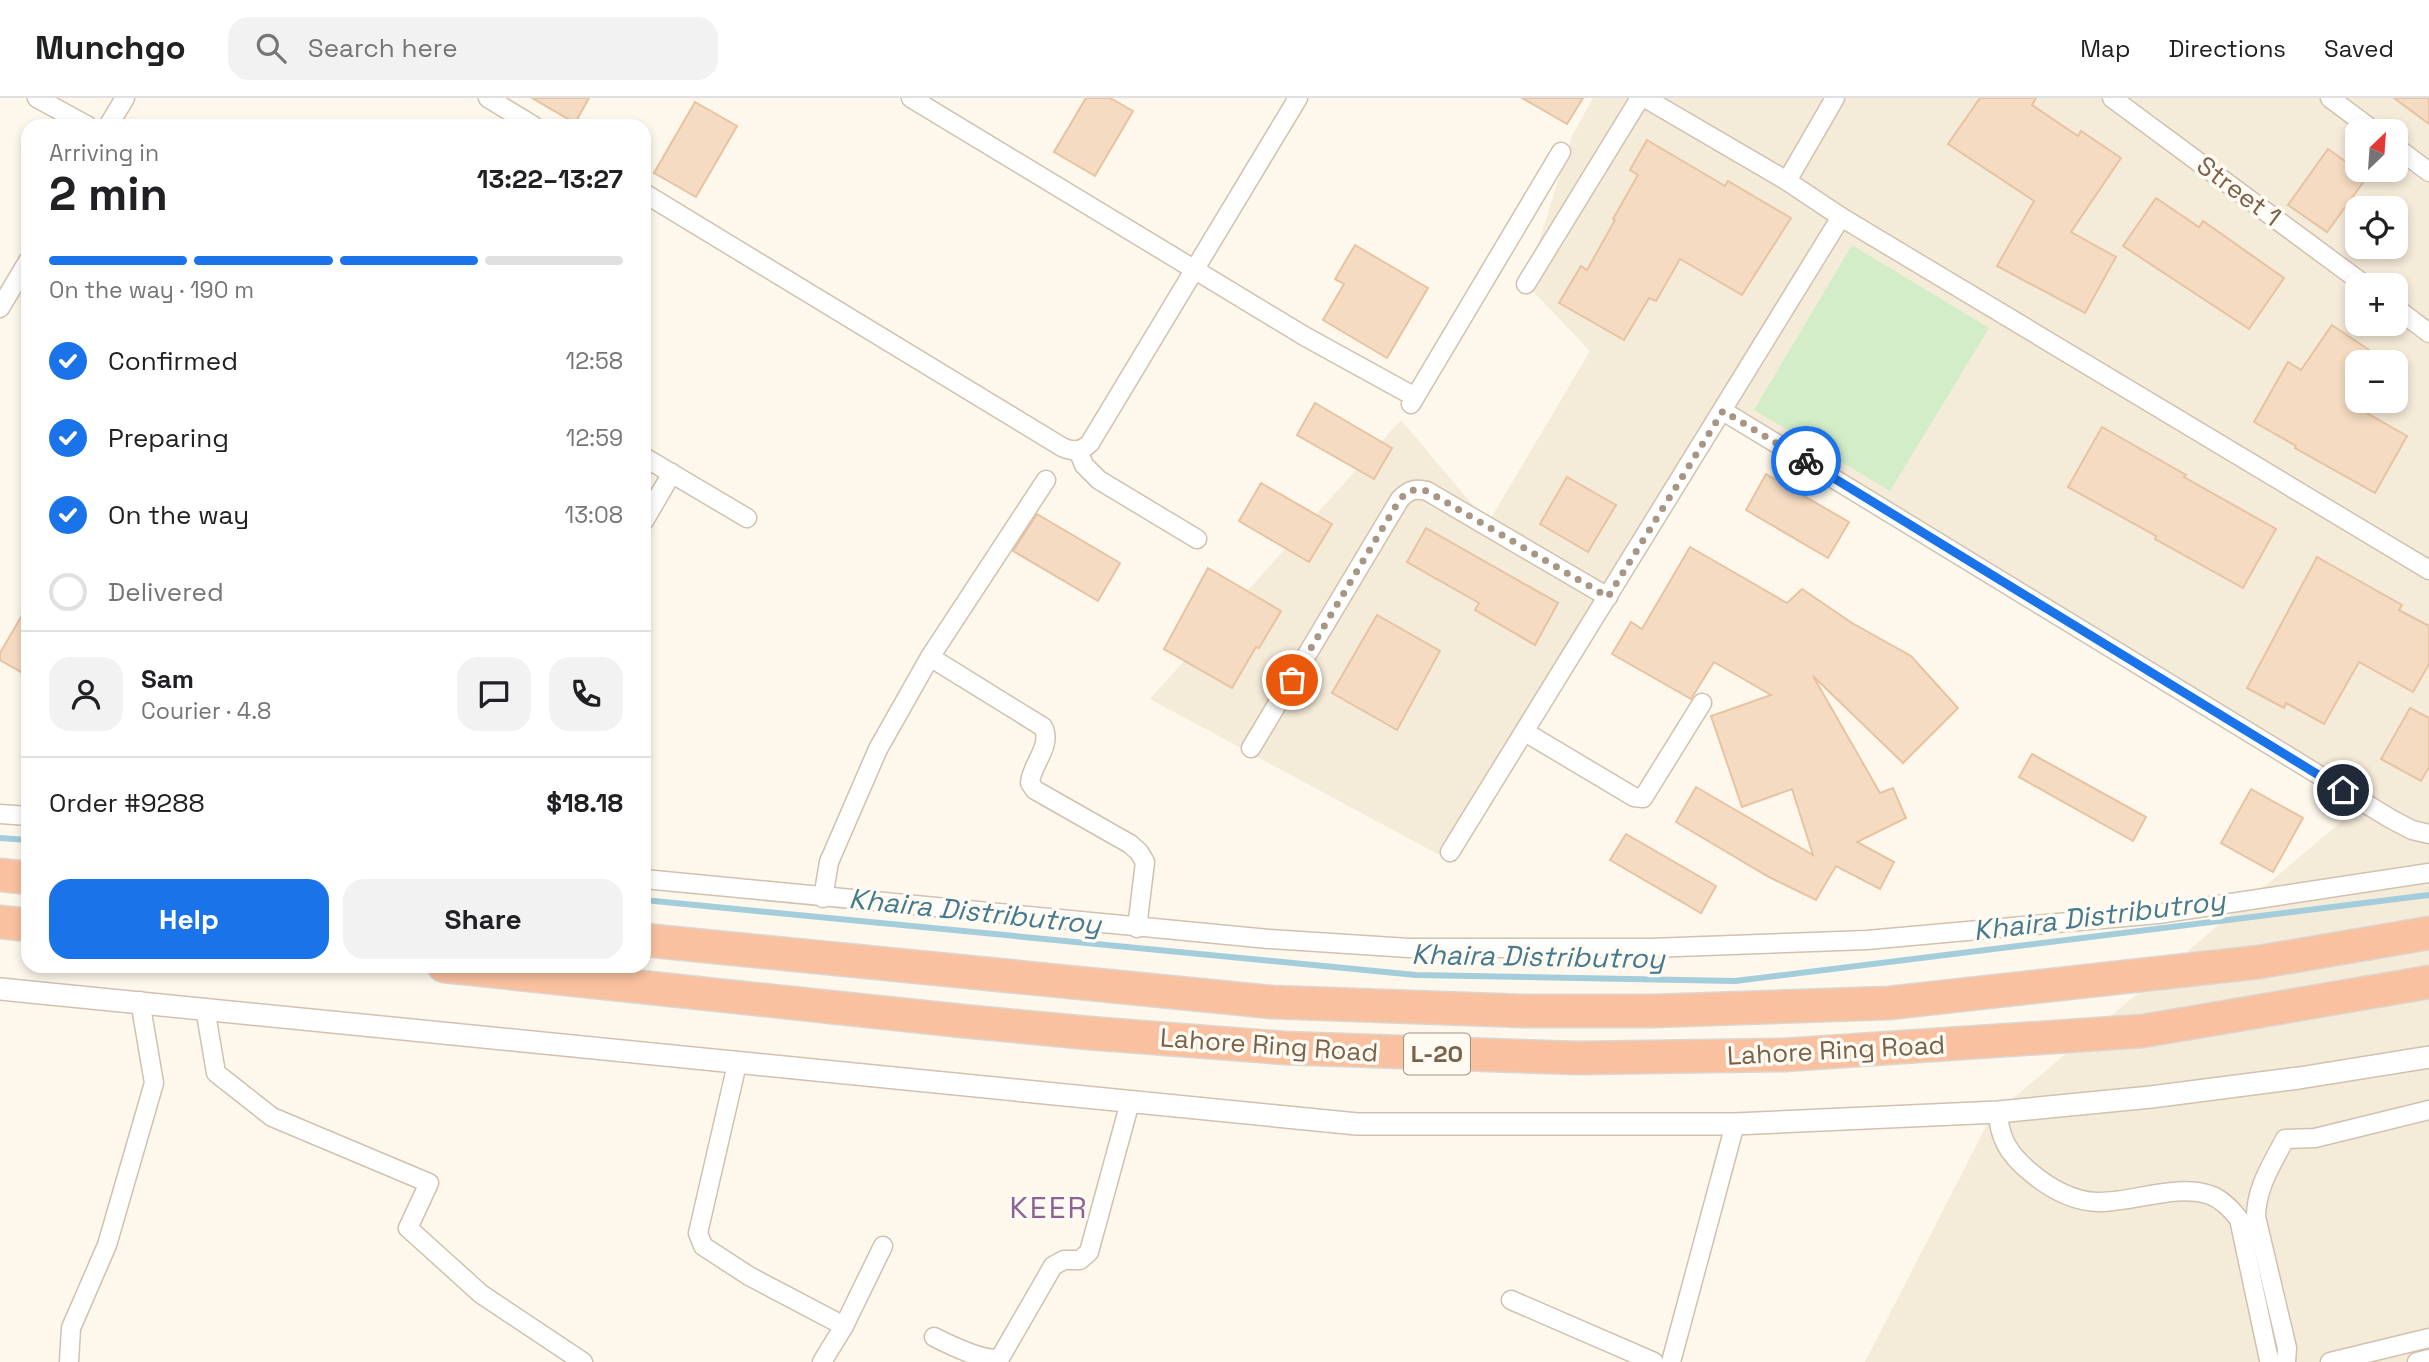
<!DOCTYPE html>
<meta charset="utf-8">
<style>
body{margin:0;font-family:"Space Grotesk",sans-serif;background:#f2f2f2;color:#202124;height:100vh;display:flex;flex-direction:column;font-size:26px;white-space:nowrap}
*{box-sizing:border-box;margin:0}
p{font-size:23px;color:#757577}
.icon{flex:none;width:38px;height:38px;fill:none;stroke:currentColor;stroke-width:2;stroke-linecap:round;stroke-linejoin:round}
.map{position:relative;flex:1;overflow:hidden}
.panel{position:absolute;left:21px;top:21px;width:630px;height:854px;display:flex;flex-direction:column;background:#fff;border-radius:21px;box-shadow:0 4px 10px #0003}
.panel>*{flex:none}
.needle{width:46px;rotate:25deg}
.fabs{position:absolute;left:2345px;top:21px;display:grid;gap:14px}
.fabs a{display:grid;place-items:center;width:63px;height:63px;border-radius:14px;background:#fff;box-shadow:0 4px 10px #0003;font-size:35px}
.pin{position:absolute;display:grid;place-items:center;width:60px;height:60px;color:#fff;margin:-30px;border:4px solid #fff;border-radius:50%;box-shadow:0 2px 7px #0007}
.courier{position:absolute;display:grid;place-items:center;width:70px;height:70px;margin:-35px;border:5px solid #1a73e8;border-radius:50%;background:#fff;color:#222;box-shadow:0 2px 9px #0007}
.head em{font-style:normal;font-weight:700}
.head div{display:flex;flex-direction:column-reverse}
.head{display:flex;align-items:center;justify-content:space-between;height:119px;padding:0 28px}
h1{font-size:46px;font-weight:700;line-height:52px}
.bar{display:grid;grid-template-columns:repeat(4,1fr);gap:10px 7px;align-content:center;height:84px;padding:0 28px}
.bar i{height:9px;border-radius:5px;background:#e0e0e0}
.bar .current{background:#1a73e8}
.bar p{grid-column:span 4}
.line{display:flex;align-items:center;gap:18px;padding:0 28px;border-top:2px solid #e0e0e0}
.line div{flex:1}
.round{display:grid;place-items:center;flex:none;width:74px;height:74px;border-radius:21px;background:#f2f2f2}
ol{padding:0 28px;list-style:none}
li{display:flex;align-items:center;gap:21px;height:77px}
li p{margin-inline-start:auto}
li .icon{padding:7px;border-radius:50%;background:#1a73e8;color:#fff;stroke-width:4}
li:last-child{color:#757577}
li i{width:38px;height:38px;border:4px solid #e0e0e0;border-radius:50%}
.cta{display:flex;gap:14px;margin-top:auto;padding:14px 28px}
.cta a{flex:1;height:80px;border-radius:21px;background:#1a73e8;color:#fff;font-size:28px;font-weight:700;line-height:80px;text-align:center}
.cta a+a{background:#f2f2f2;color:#202124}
header{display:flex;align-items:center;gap:42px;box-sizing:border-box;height:98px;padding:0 35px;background:#fff;border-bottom:2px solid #e0e0e0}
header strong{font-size:33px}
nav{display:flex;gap:38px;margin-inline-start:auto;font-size:24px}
.search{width:490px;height:63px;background:#f2f2f2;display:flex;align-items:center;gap:18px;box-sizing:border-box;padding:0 24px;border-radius:21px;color:#757577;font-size:26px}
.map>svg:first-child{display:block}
.residential{fill:#f5ebd9;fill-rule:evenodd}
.green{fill:#d3edc8}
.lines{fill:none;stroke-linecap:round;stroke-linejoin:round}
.stream{stroke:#a3cddb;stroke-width:6}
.building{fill:#f4dbc1;stroke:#e7c3a1;stroke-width:2}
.minor-casing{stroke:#d1c1af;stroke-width:21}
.tertiary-casing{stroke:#d1c1af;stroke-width:24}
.motorway-casing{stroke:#dcd6d0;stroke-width:35}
.minor{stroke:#fff;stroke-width:18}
.tertiary{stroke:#fff;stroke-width:21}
.motorway{stroke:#f9c1a0;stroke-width:32}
.done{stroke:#a89684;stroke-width:7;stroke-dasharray:0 12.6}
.route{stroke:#1a73e8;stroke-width:9}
.labels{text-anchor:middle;stroke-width:7;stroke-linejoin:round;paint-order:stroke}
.shield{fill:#fffbf2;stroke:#a28f7e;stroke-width:2}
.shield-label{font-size:24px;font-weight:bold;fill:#7a614c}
.street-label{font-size:26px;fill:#7a614c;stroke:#fffbf2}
.water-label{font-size:28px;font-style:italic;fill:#447a8e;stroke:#fffbf2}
.quarter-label{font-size:30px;letter-spacing:2px;fill:#8a6496;stroke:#fffbf2}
</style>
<header>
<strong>Munchgo</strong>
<div class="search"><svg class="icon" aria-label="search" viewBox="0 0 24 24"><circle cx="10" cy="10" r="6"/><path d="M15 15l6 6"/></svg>Search here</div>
<nav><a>Map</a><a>Directions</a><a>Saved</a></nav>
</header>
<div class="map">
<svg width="2429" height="1264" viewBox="0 0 2429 1264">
<rect width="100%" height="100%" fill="#fdf8eb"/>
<path class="residential" d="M1593,0H2429V1264H1865L1991,1019L2360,708L1724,313L1447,761L1150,601L1401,322L1488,425L1590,253L1526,186L1572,38ZM2357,33H2396V72H2357ZM2357,110H2396V149H2357ZM2357,187H2396V226H2357ZM2357,264H2396V303H2357Z"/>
<path class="green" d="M1852,147L1989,230L1890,393L1754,312Z"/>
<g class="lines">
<g class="stream">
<path d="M0,740L28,742"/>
<path d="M644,802L1416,877L1735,883L2429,797"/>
</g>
</g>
<g class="building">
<path d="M532,0H589L575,25Z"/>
<path d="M1086,0H1110L1133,13L1095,78L1054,54Z"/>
<path d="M1522,0H1583L1567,26Z"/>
<path d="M1980,0H2036L2032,7L2078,38L2081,33L2121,60L2071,134L2116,159L2085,215L1997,168L2034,103L1948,46Z"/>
<path d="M2394,0H2429V26Z"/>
<path d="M695,4L737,28L696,99L654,75Z"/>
<path d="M1647,42L1725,88L1728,83L1791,120L1742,197L1680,161L1656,203L1649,200L1624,242L1559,205L1581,168L1587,172L1615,122L1613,121L1638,77L1630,72Z"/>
<path d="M2328,51L2367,79L2327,134L2288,107Z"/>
<path d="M2156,100L2199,129L2203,123L2284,180L2249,231L2123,148Z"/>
<path d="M1355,147L1428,190L1387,260L1323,222L1344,186L1335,181Z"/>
<path d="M2332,227L2387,264H2357V307L2368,313L2367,315L2407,338L2375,395L2295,350L2296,348L2254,324L2288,264L2301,272Z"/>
<path d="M1315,305L1392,350L1374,381L1297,337Z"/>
<path d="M2102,329L2186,377L2184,379L2276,431L2243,490L2155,441L2156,438L2068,389Z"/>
<path d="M1766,376L1849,424L1828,460L1746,412Z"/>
<path d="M1567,379L1616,407L1588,454L1540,426Z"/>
<path d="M1261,385L1332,426L1309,464L1239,423Z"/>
<path d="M1037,416L1120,465L1098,503L1013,453Z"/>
<path d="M1426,430L1558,505L1535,547L1475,512L1479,505L1407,464Z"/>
<path d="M1690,449L1787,505L1802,491L1852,525L1911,558L1958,610L1903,665L1813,578L1880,695L1893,690L1906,720L1857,744L1894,764L1880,791L1836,768L1816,802L1769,779L1676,724L1696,689L1813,757L1792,691L1742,709L1711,618L1771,597L1714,564L1691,601L1612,556L1631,524L1642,531Z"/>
<path d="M2317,459L2402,507L2399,512L2429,528V566L2413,594L2359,564L2324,626L2286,605L2284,610L2247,590Z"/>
<path d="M1208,470L1281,513L1259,550L1256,549L1232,590L1164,551Z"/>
<path d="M28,507V578L0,562V555Z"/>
<path d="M1377,517L1440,553L1397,632L1332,595Z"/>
<path d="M2410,610L2429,620V669L2421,683L2381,661Z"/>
<path d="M2032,656L2146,719L2133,743L2019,679Z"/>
<path d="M2251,691L2303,720L2273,774L2221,745Z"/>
<path d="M1626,736L1716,788L1701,815L1610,762Z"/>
</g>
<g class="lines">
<g class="minor-casing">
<g id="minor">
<path d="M37,0L88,28"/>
<path d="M488,0L534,28"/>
<path d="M911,0L1306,239L1415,299"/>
<path d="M1645,0L1787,83L1841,119L2429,472"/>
<path d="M2112,0L2365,187"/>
<path d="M2330,0L2374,33"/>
<path d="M108,28L125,0"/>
<path d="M2396,49L2429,74"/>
<path d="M1787,83L1835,0"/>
<path d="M644,95L1062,349C1073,354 1081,354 1090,345L1298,0"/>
<path d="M1526,186L1640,0"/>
<path d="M0,210L28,163"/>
<path d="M2396,210L2429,235"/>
<path d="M1411,306L1561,54"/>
<path d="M1723,313L2391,721L2412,732L2429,736"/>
<path d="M1078,352L1084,367L1099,382L1197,441"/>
<path d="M644,359L747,420"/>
<path d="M644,423L672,375"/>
<path d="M930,559L1043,629C1053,647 1031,667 1030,685L1035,692L1130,746L1139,754L1145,764L1137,830"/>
<path d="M1525,634L1634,699L1643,700L1702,605"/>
<path d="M1251,650L1400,401C1409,392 1415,390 1427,393L1608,499"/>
<path d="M0,716L28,718"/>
<path d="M1450,754L1841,119"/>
<path d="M644,781L1269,841L1409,850H1650L1867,842L2158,816L2429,775"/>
<path d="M823,800L829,764L878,651L930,559L1046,382"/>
<path d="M205,910L216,975L272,1019L429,1085L408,1130L481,1196L583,1264"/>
<path d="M737,966L698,1135L703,1148L749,1178L844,1228"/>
<path d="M1998,1014C1999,1040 2009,1056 2029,1073C2049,1090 2071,1103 2097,1104C2132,1105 2177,1085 2210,1097C2222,1101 2231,1111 2239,1121L2269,1262L2271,1264"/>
<path d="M1511,1202L1654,1264"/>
<path d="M934,1239C950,1247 984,1264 1000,1260L1053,1168L1064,1162H1080L1089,1154L1130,1004"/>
<path d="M69,1264L71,1230L107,1147L154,985L140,903"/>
<path d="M822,1264L844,1228L883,1148"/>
<path d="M1671,1264L1735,1026"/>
<path d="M2286,1264L2287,1250L2256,1119C2256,1090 2272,1066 2285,1041L2315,1040L2429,1012"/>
<path d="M2330,1264L2429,1240"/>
<path d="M2417,1264L2429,1261"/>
</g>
</g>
<g class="tertiary-casing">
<path id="tertiary" d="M0,891L1357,1026H1735L1998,1014L2151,999L2299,980L2429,959"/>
</g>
<g class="motorway-casing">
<g id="motorway">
<path d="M0,777L28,780"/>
<path d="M0,824L28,827"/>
<path d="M644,842L1272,904L1524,913H1653L1889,905L2259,864L2429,835"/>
<path d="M444,868L962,923L1089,935L1285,950L1578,960L1784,957L2143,933L2429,884"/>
</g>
</g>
<use href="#minor" class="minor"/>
<use href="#tertiary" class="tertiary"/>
<use href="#motorway" class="motorway"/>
</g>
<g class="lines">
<path class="done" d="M1292,582L1400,401C1409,392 1415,390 1427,393L1608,499L1723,313L1806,363"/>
<path class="route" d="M1806,363L2343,692"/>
</g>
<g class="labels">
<rect class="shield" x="1404" y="935.5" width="66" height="41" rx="5"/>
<g class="shield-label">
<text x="1437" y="964">L-20</text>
</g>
<g class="street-label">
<text transform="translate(2239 93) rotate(37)" y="9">Street 1</text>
<text transform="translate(1269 947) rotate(4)" y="9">Lahore Ring Road</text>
<text transform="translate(1836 952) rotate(-3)" y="9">Lahore Ring Road</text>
</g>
<g class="water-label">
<text transform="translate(975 813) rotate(6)" y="10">Khaira Distributroy</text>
<text transform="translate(2099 817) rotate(-7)" y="10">Khaira Distributroy</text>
<text transform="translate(1538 858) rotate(1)" y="10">Khaira Distributroy</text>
</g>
<g class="quarter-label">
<text x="1049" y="1120">KEER</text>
</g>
</g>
</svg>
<div class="fabs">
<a><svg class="needle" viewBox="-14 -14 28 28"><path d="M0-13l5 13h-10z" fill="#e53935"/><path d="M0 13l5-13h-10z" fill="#757577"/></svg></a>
<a><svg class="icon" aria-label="locate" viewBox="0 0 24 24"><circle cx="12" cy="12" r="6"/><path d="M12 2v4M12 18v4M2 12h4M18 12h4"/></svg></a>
<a>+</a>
<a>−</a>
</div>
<div class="pin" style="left:1292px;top:582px;background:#ea580c"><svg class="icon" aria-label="bag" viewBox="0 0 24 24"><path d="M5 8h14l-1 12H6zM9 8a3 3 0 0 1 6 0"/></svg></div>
<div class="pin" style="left:2343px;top:692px;background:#1f2937"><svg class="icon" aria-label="home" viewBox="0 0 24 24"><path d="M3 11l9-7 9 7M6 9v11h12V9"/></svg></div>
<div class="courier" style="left:1806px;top:363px"><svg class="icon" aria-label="bike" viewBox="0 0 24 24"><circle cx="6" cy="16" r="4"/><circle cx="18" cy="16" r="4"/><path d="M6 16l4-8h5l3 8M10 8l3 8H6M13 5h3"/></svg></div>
<section class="panel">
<div class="head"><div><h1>2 min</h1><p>Arriving in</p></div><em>13:22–13:27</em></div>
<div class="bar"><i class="current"></i><i class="current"></i><i class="current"></i><i></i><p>On the way · 190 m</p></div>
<ol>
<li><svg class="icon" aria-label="check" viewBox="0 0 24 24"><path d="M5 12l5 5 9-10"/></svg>Confirmed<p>12:58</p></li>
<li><svg class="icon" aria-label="check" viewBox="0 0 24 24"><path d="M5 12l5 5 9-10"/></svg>Preparing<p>12:59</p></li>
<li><svg class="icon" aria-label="check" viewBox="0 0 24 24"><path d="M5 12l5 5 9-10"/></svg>On the way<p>13:08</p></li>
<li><i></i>Delivered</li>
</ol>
<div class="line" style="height:126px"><a class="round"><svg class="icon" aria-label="person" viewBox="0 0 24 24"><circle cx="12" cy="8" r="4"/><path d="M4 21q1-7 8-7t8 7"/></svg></a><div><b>Sam</b><p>Courier · 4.8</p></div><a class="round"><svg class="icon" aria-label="chat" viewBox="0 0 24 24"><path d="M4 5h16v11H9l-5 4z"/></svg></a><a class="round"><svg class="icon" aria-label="phone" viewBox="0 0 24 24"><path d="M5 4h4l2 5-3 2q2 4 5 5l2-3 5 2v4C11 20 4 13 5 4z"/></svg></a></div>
<div class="line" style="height:91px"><div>Order #9288</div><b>$18.18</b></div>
<div class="cta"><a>Help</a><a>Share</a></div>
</section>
</div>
